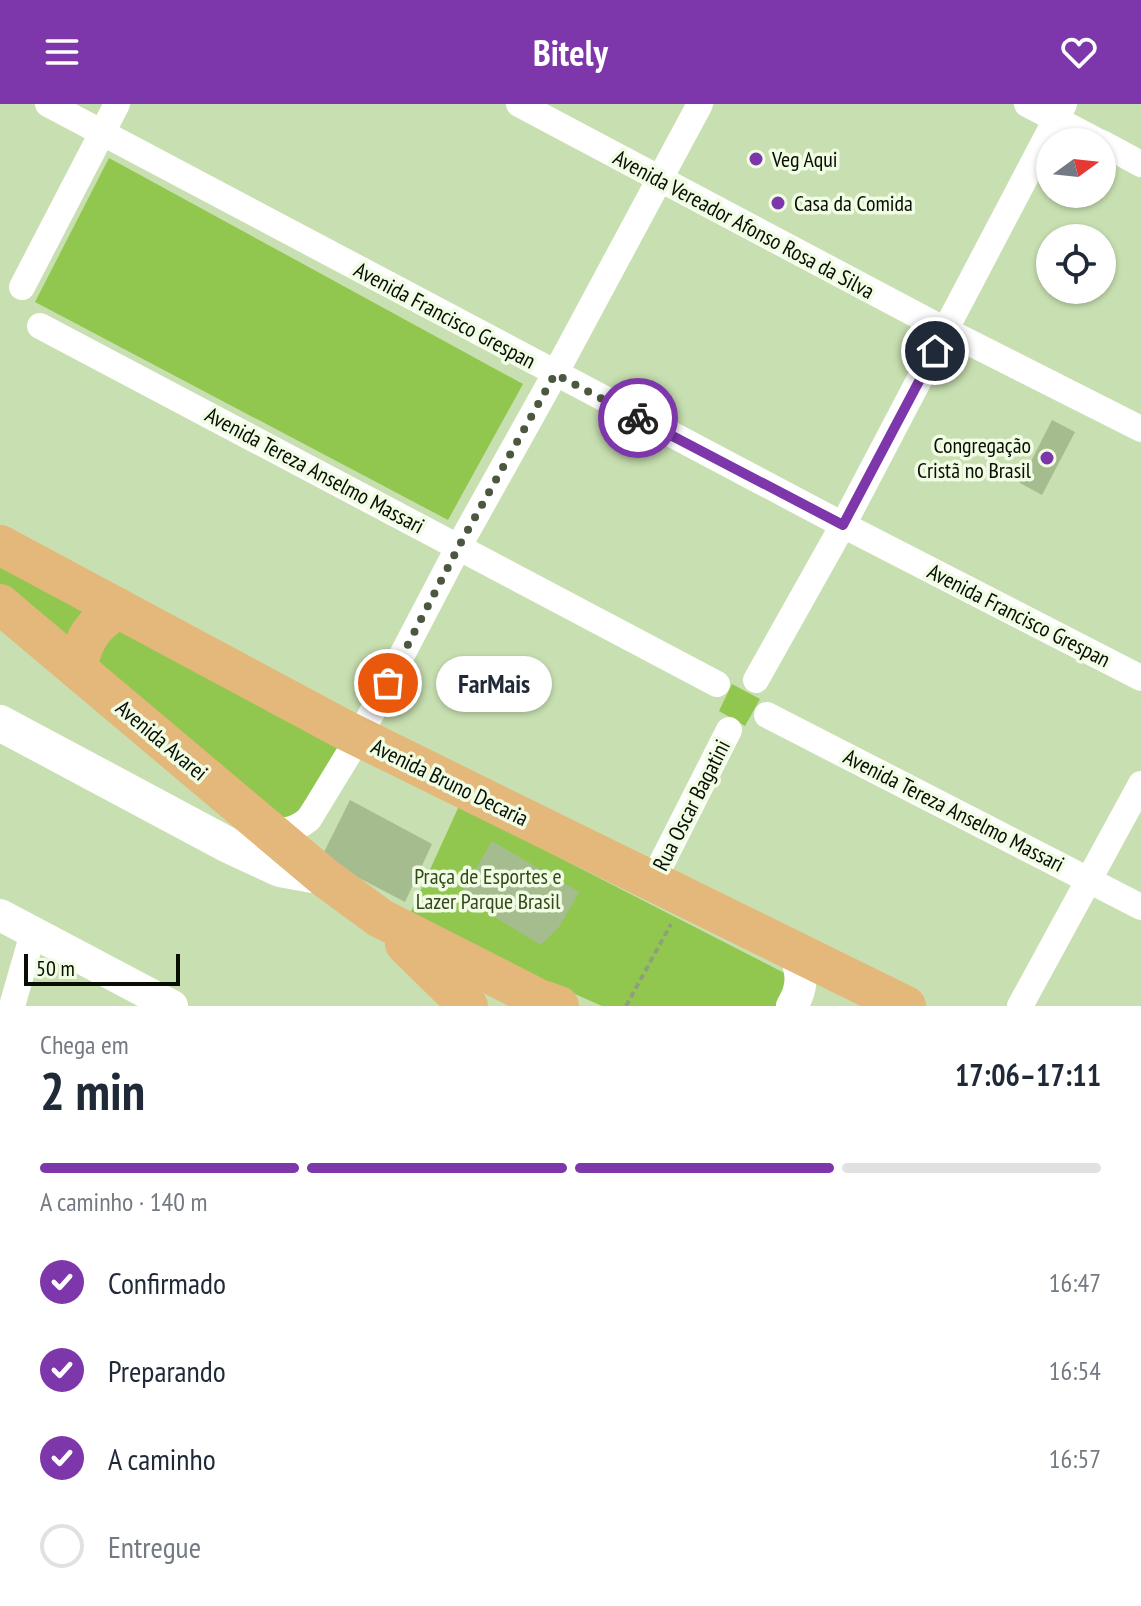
<!DOCTYPE html>
<html lang="pt">
<meta charset="utf-8">
<style>
body{margin:0;font-family:"PT Sans Narrow",sans-serif;background:#f6f6f7;color:#1f2937;height:100vh;display:flex;flex-direction:column;font-size:30px;white-space:nowrap}
*{box-sizing:border-box;margin:0}
p{font-size:26px;color:#747a83}
.icon{flex:none;width:44px;height:44px;fill:none;stroke:currentColor;stroke-width:2;stroke-linecap:round;stroke-linejoin:round}
.map{position:relative;height:902px;overflow:hidden}
.drawer{display:flex;flex-direction:column;background:#fff;flex:1}
.drawer>*{flex:none}
.needle{width:52px;rotate:75deg}
.buttons{position:absolute;left:1036px;top:24px;display:grid;gap:16px}
.buttons a{display:grid;place-items:center;width:80px;height:80px;border-radius:50%;background:#fff;box-shadow:0 2px 6px #0004;font-size:40px}
.scale{position:absolute;left:24px;bottom:20px;width:156px;box-sizing:border-box;padding-left:8px;border:4px solid #080f02;border-top:0;font-size:22px;line-height:28px;white-space:nowrap;color:#080f02;-webkit-text-stroke:6px #f0fce4;paint-order:stroke}
.pin{position:absolute;display:grid;place-items:center;width:68px;height:68px;color:#fff;margin:-34px;border:4px solid #fff;border-radius:50%;box-shadow:0 2px 8px #0007}
.courier{position:absolute;display:grid;place-items:center;width:80px;height:80px;margin:-40px;border:6px solid #7e37aa;border-radius:50%;background:#fff;color:#222;box-shadow:0 2px 10px #0007}
.bubble{position:absolute;height:56px;border-radius:28px;background:#fff;box-shadow:0 2px 6px #0004;font-size:26px;font-weight:800;line-height:56px;text-align:center}
.head em{font-style:normal;font-weight:800}
.head div{display:flex;flex-direction:column-reverse}
.head{display:flex;align-items:center;justify-content:space-between;height:136px;padding:0 40px}
h1{font-size:52px;font-weight:800;line-height:60px}
.bar{display:grid;grid-template-columns:repeat(4,1fr);gap:12px 8px;align-content:center;height:96px;padding:0 40px}
.bar i{height:10px;border-radius:6px;background:#e0e1e3}
.bar .active{background:#7e37aa}
.bar p{grid-column:span 4}
ol{padding:0 40px;list-style:none}
li{display:flex;align-items:center;gap:24px;height:88px}
li p{margin-inline-start:auto}
li .icon{padding:8px;border-radius:50%;background:#7e37aa;color:#fff;stroke-width:4}
li:last-child{color:#747a83}
li i{width:44px;height:44px;border:4px solid #e0e1e3;border-radius:50%}
header{display:flex;justify-content:space-between;align-items:center;height:104px;padding:0 40px;background:#7e37aa;color:#fff;font-size:36px;font-weight:800}
.map>svg:first-child{display:block}
.green{fill:#92c74f}
.building{fill:#a5bc8e}
.lines{fill:none;stroke-linecap:round;stroke-linejoin:round}
.path{stroke:#8da07b;stroke-width:4;stroke-dasharray:6 4;stroke-linecap:butt}
.minor{stroke:#fff;stroke-width:26}
.tertiary{stroke:#fff;stroke-width:32}
.secondary{stroke:#fff;stroke-width:36}
.primary{stroke:#e3b87a;stroke-width:40}
.done{stroke:#4b583f;stroke-width:8;stroke-dasharray:0 14.4}
.route{stroke:#7e37aa;stroke-width:10}
.poi-dot{fill:#7e37aa;stroke:#f0fce4;stroke-width:3}
.labels{text-anchor:middle;stroke-width:7;stroke-linejoin:round;paint-order:stroke}
.poi-label{font-size:22px;fill:#080f02;stroke:#f0fce4;text-anchor:start}
.street-label{font-size:22px;fill:#080f02;stroke:#f0fce4}
.park-label{font-size:22px;fill:#344919;stroke:#f0fce4}
</style>
<header><svg class="icon" aria-label="menu" viewBox="0 0 24 24"><path d="M4 6h16M4 12h16M4 18h16"/></svg>Bitely<svg class="icon" aria-label="heart" viewBox="0 0 24 24"><path d="M12 20l-8-8c-3-5 5-10 8-4 3-6 11-1 8 4z"/></svg></header>
<div class="map">
<svg width="1141" height="902" viewBox="0 0 1141 902">
<rect width="100%" height="100%" fill="#c8e0b1"/>
<g class="green">
<path d="M109,54L523,280L448,416L35,198Z"/>
<path d="M0,450L347,637L293,714L271,717L0,490Z"/>
<path d="M732,580L760,595L745,622L719,607Z"/>
<path d="M459,702L794,874L778,902H602L407,816Z"/>
</g>
<g class="building">
<path d="M1052,316L1075,328L1042,391L1020,379Z"/>
<path d="M350,696L432,740L405,798L321,754Z"/>
<path d="M492,737L579,788L559,823L541,841L460,792Z"/>
</g>
<g class="lines">
<path class="path" d="M626,902L671,820"/>
<g class="minor">
<path d="M48,0L843,421L1141,574"/>
<path d="M519,0L945,226L1141,325"/>
<path d="M1027,0L1099,38"/>
<path d="M1102,39L1141,60"/>
<path d="M22,183L117,0"/>
<path d="M40,222L717,580"/>
<path d="M756,576L843,421L1064,0"/>
<path d="M767,611L1141,803"/>
<path d="M267,724C286,728 294,727 309,715L359,633L459,442L555,270L700,0"/>
<path d="M653,776L729,626"/>
<path d="M12,902L33,829"/>
<path d="M1020,902L1141,680"/>
</g>
<g class="tertiary">
<path d="M0,811L172,902"/>
<path d="M792,902C805,881 801,867 794,845"/>
</g>
<path class="secondary" d="M0,619L228,741L280,765L324,773"/>
<g class="primary">
<path d="M0,441L345,626L906,902"/>
<path d="M0,500L324,773L380,814L539,895L559,902"/>
<path d="M77,564C84,533 92,522 118,504"/>
<path d="M405,840L468,902"/>
</g>
</g>
<g class="lines">
<path class="done" d="M388,579L459,442L555,270L638,314"/>
<path class="route" d="M638,314L843,421L935,247"/>
</g>
<g class="poi-dot">
<circle cx="756" cy="55" r="8"/>
<circle cx="778" cy="99" r="8"/>
<circle cx="1047" cy="354" r="8"/>
</g>
<g class="labels">
<g class="poi-label">
<text x="772" y="63">Veg Aqui</text>
<text x="794" y="107">Casa da Comida</text>
<text x="1031" y="349" text-anchor="end">Congregação<tspan x="1031" dy="25">Cristã no Brasil</tspan></text>
</g>
<g class="street-label">
<text transform="translate(744 120) rotate(28)" y="8">Avenida Vereador Afonso Rosa da Silva</text>
<text transform="translate(445 211) rotate(28)" y="8">Avenida Francisco Grespan</text>
<text transform="translate(315 366) rotate(28)" y="8">Avenida Tereza Anselmo Massari</text>
<text transform="translate(1019 511) rotate(27)" y="8">Avenida Francisco Grespan</text>
<text transform="translate(162 636) rotate(40)" y="8">Avenida Avarei</text>
<text transform="translate(450 678) rotate(26)" y="8">Avenida Bruno Decaria</text>
<text transform="translate(691 701) rotate(-63)" y="8">Rua Oscar Bagatini</text>
<text transform="translate(954 706) rotate(27)" y="8">Avenida Tereza Anselmo Massari</text>
</g>
<g class="park-label">
<text x="488" y="780">Praça de Esportes e<tspan x="488" dy="25">Lazer Parque Brasil</tspan></text>
</g>
</g>
</svg>
<div class="buttons">
<a><svg class="needle" viewBox="-14 -14 28 28"><path d="M0-13l5 13h-10z" fill="#e53935"/><path d="M0 13l5-13h-10z" fill="#747a83"/></svg></a>
<a><svg class="icon" aria-label="locate" viewBox="0 0 24 24"><circle cx="12" cy="12" r="6"/><path d="M12 2v4M12 18v4M2 12h4M18 12h4"/></svg></a>
</div>
<div class="scale">50 m</div>
<div class="pin" style="left:388px;top:579px;background:#ea580c"><svg class="icon" aria-label="bag" viewBox="0 0 24 24"><path d="M5 8h14l-1 12H6zM9 8a3 3 0 0 1 6 0"/></svg></div>
<div class="pin" style="left:935px;top:247px;background:#1f2937"><svg class="icon" aria-label="home" viewBox="0 0 24 24"><path d="M3 11l9-7 9 7M6 9v11h12V9"/></svg></div>
<div class="courier" style="left:638px;top:314px"><svg class="icon" aria-label="bike" viewBox="0 0 24 24"><circle cx="6" cy="16" r="4"/><circle cx="18" cy="16" r="4"/><path d="M6 16l4-8h5l3 8M10 8l3 8H6M13 5h3"/></svg></div>
<div class="bubble" style="left:436px;top:552px;width:116px">FarMais</div>
</div>
<section class="drawer">
<div class="head"><div><h1>2 min</h1><p>Chega em</p></div><em>17:06–17:11</em></div>
<div class="bar"><i class="active"></i><i class="active"></i><i class="active"></i><i></i><p>A caminho · 140 m</p></div>
<ol>
<li><svg class="icon" aria-label="check" viewBox="0 0 24 24"><path d="M5 12l5 5 9-10"/></svg>Confirmado<p>16:47</p></li>
<li><svg class="icon" aria-label="check" viewBox="0 0 24 24"><path d="M5 12l5 5 9-10"/></svg>Preparando<p>16:54</p></li>
<li><svg class="icon" aria-label="check" viewBox="0 0 24 24"><path d="M5 12l5 5 9-10"/></svg>A caminho<p>16:57</p></li>
<li><i></i>Entregue</li>
</ol>
</section>
